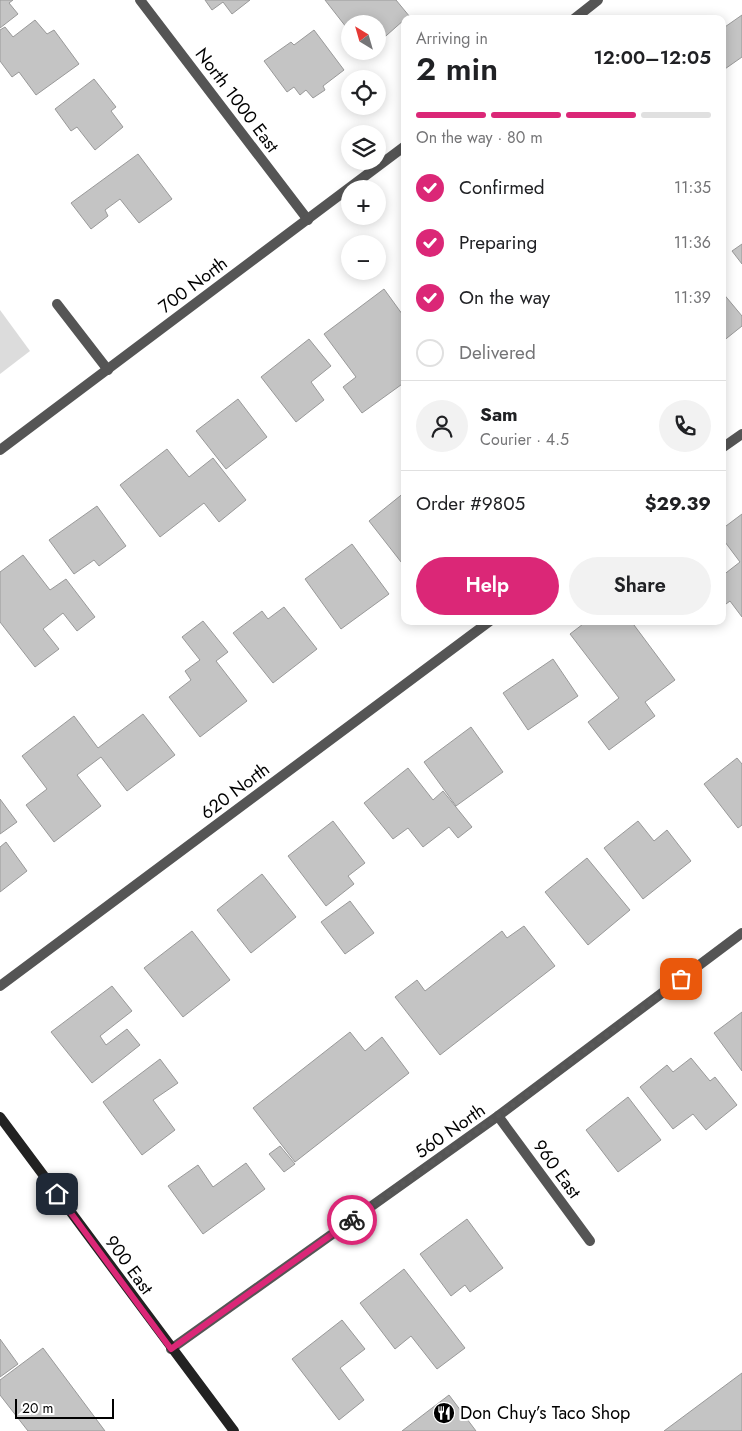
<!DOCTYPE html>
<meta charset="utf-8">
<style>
body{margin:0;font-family:Jost,sans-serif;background:#f2f2f2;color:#202124;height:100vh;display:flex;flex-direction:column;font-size:19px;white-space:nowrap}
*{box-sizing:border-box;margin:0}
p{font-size:16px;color:#757577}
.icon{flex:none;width:28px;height:28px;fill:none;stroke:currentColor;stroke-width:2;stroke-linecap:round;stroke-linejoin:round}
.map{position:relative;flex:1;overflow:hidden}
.drawer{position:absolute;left:401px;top:15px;width:325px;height:610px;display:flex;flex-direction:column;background:#fff;border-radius:10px;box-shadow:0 2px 12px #0003}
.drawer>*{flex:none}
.needle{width:32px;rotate:323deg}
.tools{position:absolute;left:341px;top:15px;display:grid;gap:10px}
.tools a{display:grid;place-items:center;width:45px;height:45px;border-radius:50%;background:#fff;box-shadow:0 2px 12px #0003;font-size:25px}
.scale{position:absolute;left:15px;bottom:12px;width:99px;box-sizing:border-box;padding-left:5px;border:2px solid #000;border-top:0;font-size:14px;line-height:18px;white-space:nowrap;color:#000;-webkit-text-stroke:4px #fff;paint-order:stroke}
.pin{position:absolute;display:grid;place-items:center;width:42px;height:42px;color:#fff;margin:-21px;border-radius:10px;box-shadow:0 2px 8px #0006}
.courier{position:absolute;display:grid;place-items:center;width:50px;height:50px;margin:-25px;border:4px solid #db2777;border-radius:50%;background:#fff;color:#222;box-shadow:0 1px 6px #0007}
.summary em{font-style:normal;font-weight:600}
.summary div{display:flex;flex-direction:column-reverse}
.summary{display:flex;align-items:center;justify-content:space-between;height:85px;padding:0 15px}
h1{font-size:32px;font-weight:600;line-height:38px}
.bar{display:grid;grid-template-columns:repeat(4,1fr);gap:8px 5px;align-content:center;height:60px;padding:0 15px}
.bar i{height:6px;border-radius:4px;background:#e0e0e0}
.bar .on{background:#db2777}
.bar p{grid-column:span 4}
.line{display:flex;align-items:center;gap:12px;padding:0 15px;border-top:1px solid #e0e0e0}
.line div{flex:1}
.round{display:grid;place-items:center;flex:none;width:52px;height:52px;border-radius:26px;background:#f2f2f2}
ol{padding:0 15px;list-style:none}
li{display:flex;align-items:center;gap:15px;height:55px}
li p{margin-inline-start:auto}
li .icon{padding:5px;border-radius:50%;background:#db2777;color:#fff;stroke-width:4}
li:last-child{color:#757577}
li i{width:28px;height:28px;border:2px solid #e0e0e0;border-radius:50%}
.button{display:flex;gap:10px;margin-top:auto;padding:10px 15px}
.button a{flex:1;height:58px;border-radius:30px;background:#db2777;color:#fff;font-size:20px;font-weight:600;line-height:58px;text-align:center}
.button a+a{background:#f2f2f2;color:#202124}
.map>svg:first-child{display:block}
.green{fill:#dcdcdc}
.building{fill:#c4c4c4;stroke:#999}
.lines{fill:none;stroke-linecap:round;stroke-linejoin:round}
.service{stroke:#555;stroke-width:10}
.minor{stroke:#555;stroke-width:10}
.tertiary{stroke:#555;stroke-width:10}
.secondary{stroke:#222;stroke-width:10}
.done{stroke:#595959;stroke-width:5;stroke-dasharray:0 9}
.route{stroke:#db2777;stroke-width:6}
.labels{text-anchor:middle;stroke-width:4;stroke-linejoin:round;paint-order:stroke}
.street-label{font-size:18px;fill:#000;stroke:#fff}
.poi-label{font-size:18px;fill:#000;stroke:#fff;text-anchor:start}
</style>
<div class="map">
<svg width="742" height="1431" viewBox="0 0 742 1431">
<rect width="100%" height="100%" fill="#fff"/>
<path class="green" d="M0,310L30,351L0,374Z"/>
<g class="building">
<path d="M0,0H13L9,3L18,14L0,28Z"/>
<path d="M205,0H250L232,14L223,2L212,10Z"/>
<path d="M325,0H396L410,17L405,19L378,43V24H350V32Z"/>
<path d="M742,15V57L722,71V29Z"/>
<path d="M35,20L47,34L54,30L79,64L36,95L19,72L12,77L0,61V30L5,27L13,37Z"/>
<path d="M314,30L344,70L323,86L325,90L313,98L306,90L300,95L294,87L287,92L264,61L291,42L294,45Z"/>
<path d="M94,79L116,107L111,111L123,127L95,150L77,127L71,131L55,109Z"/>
<path d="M138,154L172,199L139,223L120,199L105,210L108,216L91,229L71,203Z"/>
<path d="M742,244V264L732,251Z"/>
<path d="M384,289L405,318V382L362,413L343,387L356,377L324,334Z"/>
<path d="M722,292L742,316V326L722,342Z"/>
<path d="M309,339L331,366L311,382L324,400L296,422L261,377Z"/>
<path d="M238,399L267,437L226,469L196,431Z"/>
<path d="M167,449L189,477L213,458L246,500L219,522L204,503L160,537L120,485Z"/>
<path d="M405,492V567L369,521Z"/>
<path d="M97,506L126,546L99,566L94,560L74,574L49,540Z"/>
<path d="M742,514V617L730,601L722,607V576L740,562L722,538V529Z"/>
<path d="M352,544L389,594L341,629L305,579Z"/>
<path d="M23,555L50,590L66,579L95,617L77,631L63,613L43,629L59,649L35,667L0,622V572Z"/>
<path d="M284,607L317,649L273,683L233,633L262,611L268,619Z"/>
<path d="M203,621L228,652L216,661L247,701L200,737L169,697L191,680L185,671L200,660L182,637Z"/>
<path d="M587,621H631L675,680L645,702L655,716L609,750L588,722L619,698L570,634Z"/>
<path d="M553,659L578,696L528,730L503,693Z"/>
<path d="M143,714L175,755L127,791L101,757L77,775L101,806L54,842L26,805L47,789L22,756L74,716L98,748Z"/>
<path d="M471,727L503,772L456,806L424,762Z"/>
<path d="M737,758L742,764V825L738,828L704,784Z"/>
<path d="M408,768L433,800L443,791L472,827L458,838L449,827L423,847L408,828L393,839L364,803Z"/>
<path d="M0,799L17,822L0,834Z"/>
<path d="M333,821L365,863L348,876L354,884L326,906L288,856Z"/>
<path d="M638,821L654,841L667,830L691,861L643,899L604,848Z"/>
<path d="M6,842L27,871L0,892V847Z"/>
<path d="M587,858L630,910L588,945L545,892Z"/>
<path d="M262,874L296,917L251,953L217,910Z"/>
<path d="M350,901L374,933L345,954L321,922Z"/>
<path d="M524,926L555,966L440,1055L395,997L417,980L425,991L502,931L507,938Z"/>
<path d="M192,931L230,980L183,1017L144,968Z"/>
<path d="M112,986L132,1011L100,1036L106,1045L127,1029L140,1045L92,1083L51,1032Z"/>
<path d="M742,1012V1071L714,1033Z"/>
<path d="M350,1032L365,1051L382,1037L409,1073L295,1162L253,1108Z"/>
<path d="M691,1058L710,1081L715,1077L737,1105L706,1130L693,1114L673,1129L640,1087L667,1065L673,1072Z"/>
<path d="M160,1059L178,1083L153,1100L175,1130L142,1155L103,1102Z"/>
<path d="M628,1097L661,1140L618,1172L586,1130Z"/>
<path d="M280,1146L295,1164L284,1172L269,1154Z"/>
<path d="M246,1163L265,1189L203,1234L168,1186L198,1165L213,1187Z"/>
<path d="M467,1219L503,1268L470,1292L465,1285L451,1296L420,1254Z"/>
<path d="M404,1269L465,1348L437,1369L411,1336L395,1349L360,1303Z"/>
<path d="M342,1320L365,1349L340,1368L364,1400L339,1420L292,1359Z"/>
<path d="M0,1339L18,1364L0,1377Z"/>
<path d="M43,1348L105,1431H28L0,1395V1380Z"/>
<path d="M742,1373V1431H664Z"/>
<path d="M449,1395L476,1431H402Z"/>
</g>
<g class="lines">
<path class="service" d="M57,304L108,370"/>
<g class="minor">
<path d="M140,0L308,220"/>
<path d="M722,448L742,434"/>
<path d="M0,986L490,621"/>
<path d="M498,1116L590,1241"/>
<path d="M171,1349L498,1116L742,933"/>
</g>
<g class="tertiary">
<path d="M574,19L598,0"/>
<path d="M0,450L405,146"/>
</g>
<path class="secondary" d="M0,1117L234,1431"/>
</g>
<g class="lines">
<path class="done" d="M352,1220L498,1116L681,979"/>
<path class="route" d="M57,1194L171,1349L352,1220"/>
</g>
<defs>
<g id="restaurant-disc" transform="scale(1.125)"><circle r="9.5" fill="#000" stroke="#fff"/><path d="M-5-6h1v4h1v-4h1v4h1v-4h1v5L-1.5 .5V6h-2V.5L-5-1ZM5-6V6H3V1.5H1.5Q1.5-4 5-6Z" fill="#fff"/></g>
</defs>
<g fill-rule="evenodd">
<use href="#restaurant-disc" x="444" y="1413"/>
</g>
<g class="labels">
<g class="street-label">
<text transform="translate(237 100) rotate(53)" y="6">North 1000 East</text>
<text transform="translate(193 285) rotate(-37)" y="6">700 North</text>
<text transform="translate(235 791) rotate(-37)" y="6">620 North</text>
<text transform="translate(450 1131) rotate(-35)" y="6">560 North</text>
<text transform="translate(557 1169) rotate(54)" y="6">960 East</text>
<text transform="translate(129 1265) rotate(54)" y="6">900 East</text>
</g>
<g class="poi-label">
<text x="460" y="1419">Don Chuy’s Taco Shop</text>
</g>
</g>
</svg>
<div class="tools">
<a><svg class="needle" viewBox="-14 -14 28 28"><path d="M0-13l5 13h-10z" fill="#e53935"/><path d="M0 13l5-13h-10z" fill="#757577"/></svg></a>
<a><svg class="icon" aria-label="locate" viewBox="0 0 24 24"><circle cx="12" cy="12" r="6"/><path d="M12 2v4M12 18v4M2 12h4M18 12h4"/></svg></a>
<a><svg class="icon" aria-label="layers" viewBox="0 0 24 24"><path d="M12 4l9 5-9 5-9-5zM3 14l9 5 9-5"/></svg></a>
<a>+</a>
<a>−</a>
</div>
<div class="scale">20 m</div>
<div class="pin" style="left:681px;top:979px;background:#ea580c"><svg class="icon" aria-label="bag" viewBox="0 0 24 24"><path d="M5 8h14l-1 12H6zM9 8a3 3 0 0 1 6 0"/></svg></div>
<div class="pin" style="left:57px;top:1194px;background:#1f2937"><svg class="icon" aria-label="home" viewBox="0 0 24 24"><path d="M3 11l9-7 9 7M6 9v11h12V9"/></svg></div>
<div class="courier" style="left:352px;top:1220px"><svg class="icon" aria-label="bike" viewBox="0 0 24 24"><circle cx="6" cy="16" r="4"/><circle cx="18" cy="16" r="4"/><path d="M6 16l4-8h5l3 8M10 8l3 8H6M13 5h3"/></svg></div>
<section class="drawer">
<div class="summary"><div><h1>2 min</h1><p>Arriving in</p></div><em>12:00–12:05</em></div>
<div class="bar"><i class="on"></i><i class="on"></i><i class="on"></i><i></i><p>On the way · 80 m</p></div>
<ol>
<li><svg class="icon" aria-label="check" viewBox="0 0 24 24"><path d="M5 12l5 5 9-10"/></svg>Confirmed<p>11:35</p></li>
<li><svg class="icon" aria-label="check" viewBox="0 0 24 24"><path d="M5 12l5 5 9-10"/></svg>Preparing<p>11:36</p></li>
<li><svg class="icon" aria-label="check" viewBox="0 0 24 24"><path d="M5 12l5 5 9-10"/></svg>On the way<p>11:39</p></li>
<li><i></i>Delivered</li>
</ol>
<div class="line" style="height:90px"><a class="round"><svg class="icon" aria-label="person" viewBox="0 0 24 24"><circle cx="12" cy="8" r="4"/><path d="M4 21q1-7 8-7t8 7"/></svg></a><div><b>Sam</b><p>Courier · 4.5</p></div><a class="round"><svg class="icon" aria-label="phone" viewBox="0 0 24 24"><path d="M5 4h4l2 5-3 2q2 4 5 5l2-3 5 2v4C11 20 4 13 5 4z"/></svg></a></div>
<div class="line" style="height:65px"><div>Order #9805</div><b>$29.39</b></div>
<div class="button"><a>Help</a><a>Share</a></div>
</section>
</div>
